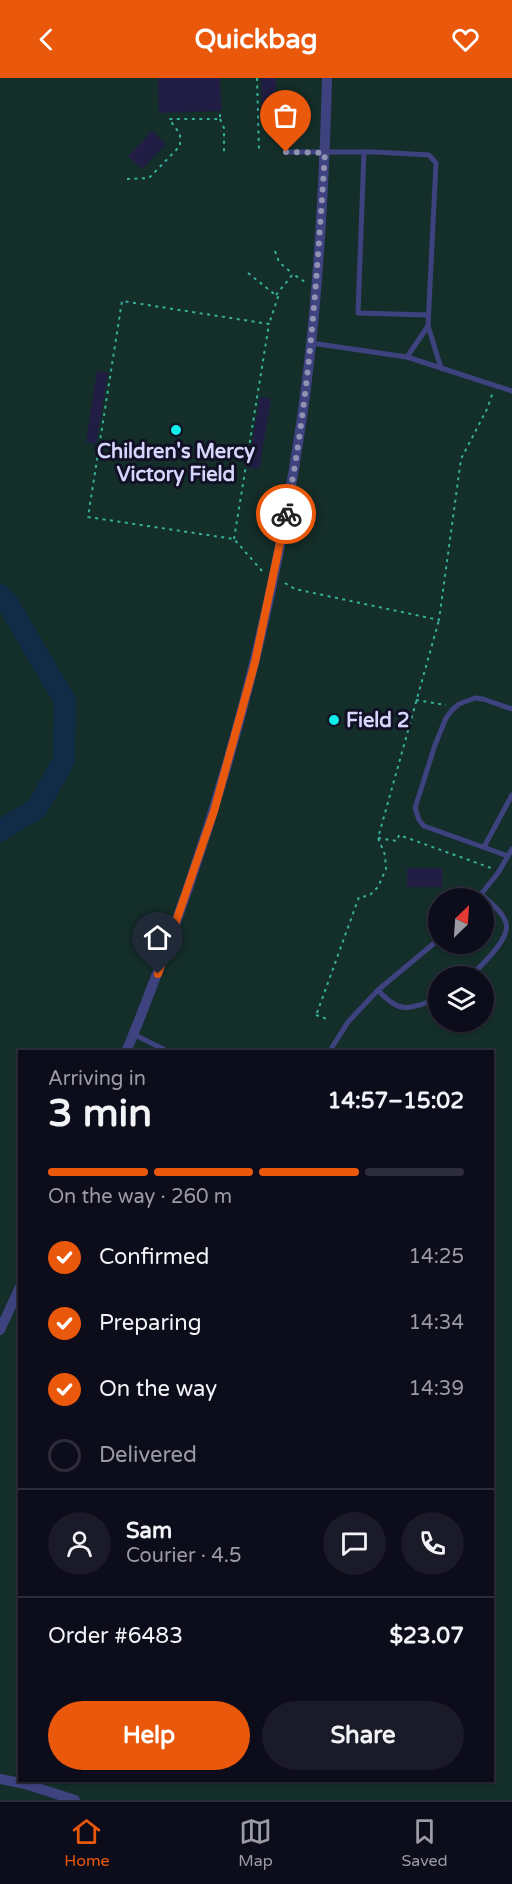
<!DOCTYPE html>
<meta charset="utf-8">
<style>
body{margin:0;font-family:"Varela Round",sans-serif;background:#1b1a28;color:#f1f3f6;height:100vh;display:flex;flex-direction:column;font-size:22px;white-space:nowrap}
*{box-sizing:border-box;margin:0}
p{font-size:20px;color:#9a9ba3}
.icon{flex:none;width:33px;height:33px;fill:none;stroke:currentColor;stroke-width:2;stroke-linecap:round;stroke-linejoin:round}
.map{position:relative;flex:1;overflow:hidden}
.side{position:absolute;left:18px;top:972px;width:476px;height:732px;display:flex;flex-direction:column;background:#0d0c1b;border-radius:0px;box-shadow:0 2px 4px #0004,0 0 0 2px #2d2c3a}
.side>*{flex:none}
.needle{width:39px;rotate:25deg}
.buttons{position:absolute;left:428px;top:810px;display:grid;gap:12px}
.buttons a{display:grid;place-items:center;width:66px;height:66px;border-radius:50%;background:#0d0c1b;box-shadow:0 2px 4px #0004,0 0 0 2px #2d2c3a;font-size:30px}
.pin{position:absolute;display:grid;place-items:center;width:51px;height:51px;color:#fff;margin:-62px -26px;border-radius:50% 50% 50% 0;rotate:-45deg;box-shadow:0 0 6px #0007}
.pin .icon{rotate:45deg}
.courier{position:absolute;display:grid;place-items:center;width:60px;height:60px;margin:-30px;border:4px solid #ea580c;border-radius:50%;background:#fff;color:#222;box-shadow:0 2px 8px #0007}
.head em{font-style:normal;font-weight:800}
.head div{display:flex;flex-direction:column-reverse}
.head{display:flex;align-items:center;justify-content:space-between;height:102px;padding:0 30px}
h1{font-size:39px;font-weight:800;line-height:45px}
.bar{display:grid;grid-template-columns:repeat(4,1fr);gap:9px 6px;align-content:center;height:72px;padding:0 30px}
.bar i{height:8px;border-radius:4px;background:#2d2c3a}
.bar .active{background:#ea580c}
.bar p{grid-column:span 4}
.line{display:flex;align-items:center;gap:15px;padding:0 30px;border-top:2px solid #2d2c3a}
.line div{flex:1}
.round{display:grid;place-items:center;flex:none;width:63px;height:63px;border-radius:32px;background:#1b1a28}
ol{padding:0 30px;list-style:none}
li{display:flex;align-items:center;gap:18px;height:66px}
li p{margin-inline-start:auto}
li .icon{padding:6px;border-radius:50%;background:#ea580c;color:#fff;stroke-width:4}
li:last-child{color:#9a9ba3}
li i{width:33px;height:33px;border:3px solid #2d2c3a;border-radius:50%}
.primary-button{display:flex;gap:12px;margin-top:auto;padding:12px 30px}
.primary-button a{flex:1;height:69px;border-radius:36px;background:#ea580c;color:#fff;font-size:24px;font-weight:800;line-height:69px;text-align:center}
.primary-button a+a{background:#1b1a28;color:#f1f3f6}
header{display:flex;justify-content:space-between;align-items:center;height:78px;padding:0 30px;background:#ea580c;color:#fff;font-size:27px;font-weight:800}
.dock{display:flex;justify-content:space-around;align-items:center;height:84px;border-top:2px solid #2d2c3a;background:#0d0c1b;font-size:16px;color:#9a9ba3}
.dock a{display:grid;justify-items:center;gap:3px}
.dock .active{color:#ea580c}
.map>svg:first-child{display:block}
.green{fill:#142e2a;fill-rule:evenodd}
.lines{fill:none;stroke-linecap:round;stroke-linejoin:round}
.river{stroke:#112c47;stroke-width:22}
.building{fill:#211d44}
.path{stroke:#37b09b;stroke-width:2;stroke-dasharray:3 4.5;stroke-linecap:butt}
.service{stroke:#3e4380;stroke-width:5}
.minor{stroke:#3e4380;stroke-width:10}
.done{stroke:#9191b1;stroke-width:6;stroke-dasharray:0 10.8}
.route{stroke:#ea580c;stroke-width:8}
.poi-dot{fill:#0ff0ed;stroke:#111024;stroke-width:2}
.labels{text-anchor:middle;stroke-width:6;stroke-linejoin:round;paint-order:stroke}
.poi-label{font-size:20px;font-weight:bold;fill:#d6d6fd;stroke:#111024}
</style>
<header><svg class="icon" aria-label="back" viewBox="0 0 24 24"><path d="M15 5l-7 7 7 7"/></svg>Quickbag<svg class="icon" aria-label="heart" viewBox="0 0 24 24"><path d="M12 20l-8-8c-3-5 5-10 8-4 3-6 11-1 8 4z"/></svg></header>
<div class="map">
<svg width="512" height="1722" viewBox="0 0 512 1722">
<rect width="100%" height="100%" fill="#111024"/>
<path class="green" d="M0,0H512V1722H0ZM438,820H483V866H438ZM438,898H483V944H438ZM20,974H492V1702H20Z"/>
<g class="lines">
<path class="river" d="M0,517L7,524L65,623L64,682L37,730L0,753"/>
</g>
<g class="building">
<path d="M158,0H220L221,33L159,35Z"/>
<path d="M261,0H276V26L262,27Z"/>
<path d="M152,53L166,66L142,91L128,78Z"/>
<path d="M97,293L108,295L96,366L86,364Z"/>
<path d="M260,319L271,321L259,391L248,389Z"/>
<rect x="407" y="790" width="35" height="19"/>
</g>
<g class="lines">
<g class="path">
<path d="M257,0L259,74"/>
<path d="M220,41L224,50V74"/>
<path d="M127,101L149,100L180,68V56L169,41H220V36"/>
<path d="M275,173L279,184L293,196"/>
<path d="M248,195L278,219L269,246"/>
<path d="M276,217L293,196L305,204"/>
<path d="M234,461L269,246L122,223L88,439L234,461L263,494"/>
<path d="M285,505L295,511L439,542L461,381L487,331L493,314"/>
<path d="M416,622L446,627"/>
<path d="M378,760L397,763L399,757L491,790"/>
<path d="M317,935L359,819L369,818L378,809L386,791L385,777L378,760L439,542"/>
<path d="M316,937L327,941"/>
</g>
<g class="service">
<path d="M286,74H375L429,77L436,85L428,248L441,290"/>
<path d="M364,74L358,235L428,237"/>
<path d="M311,265L407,279L512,313"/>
<path d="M407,279L428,248"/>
<path d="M484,769L512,717"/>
<path d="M508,778L424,748L419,742L415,730L435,667L446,640L452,632L459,626L475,620L483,621L512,631"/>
<path d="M478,820L498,795L512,771"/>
<path d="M470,898C480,889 511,860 506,845C503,834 490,824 481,816"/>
<path d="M378,912C400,937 410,931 438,920"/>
<path d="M133,956L169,974"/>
<path d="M329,974L348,944L378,912L438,862"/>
</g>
<g class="minor">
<path d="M126,974C210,772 269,562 301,346C318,232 324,115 327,0"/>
<path d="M0,1252L20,1209"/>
<path d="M0,1701L25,1706L75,1722"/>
</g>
</g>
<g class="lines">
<path class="done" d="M286,74L325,75C317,195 310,317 286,436"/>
<path class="route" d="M158,896L214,733L255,584L286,436"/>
</g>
<g class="poi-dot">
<circle cx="176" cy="352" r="6"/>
<circle cx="334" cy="642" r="6"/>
</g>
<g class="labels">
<g class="poi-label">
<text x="176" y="380">Children's Mercy<tspan x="176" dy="23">Victory Field</tspan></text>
<text x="346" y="649" text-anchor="start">Field 2</text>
</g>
</g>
</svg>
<div class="buttons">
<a><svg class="needle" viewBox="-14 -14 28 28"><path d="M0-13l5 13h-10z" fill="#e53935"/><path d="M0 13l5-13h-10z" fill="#9a9ba3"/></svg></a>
<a><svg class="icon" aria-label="layers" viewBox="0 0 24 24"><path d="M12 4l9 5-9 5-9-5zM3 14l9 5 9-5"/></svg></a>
</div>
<div class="pin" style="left:286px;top:74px;background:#ea580c"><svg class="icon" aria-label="bag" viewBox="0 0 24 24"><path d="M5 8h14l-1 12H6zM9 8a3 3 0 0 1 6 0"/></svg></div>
<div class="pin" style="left:158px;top:896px;background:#1f2937"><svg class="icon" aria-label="home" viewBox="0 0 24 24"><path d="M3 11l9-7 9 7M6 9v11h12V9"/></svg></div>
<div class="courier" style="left:286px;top:436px"><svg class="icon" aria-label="bike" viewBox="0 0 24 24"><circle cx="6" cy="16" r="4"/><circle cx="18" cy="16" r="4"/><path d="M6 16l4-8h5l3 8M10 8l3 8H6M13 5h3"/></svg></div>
<section class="side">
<div class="head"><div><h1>3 min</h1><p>Arriving in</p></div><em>14:57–15:02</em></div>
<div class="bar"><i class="active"></i><i class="active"></i><i class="active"></i><i></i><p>On the way · 260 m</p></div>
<ol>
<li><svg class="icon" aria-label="check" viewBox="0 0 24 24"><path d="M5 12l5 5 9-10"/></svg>Confirmed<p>14:25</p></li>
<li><svg class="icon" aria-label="check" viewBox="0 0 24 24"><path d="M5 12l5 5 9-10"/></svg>Preparing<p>14:34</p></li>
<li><svg class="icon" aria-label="check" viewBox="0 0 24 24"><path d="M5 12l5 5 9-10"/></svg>On the way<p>14:39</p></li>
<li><i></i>Delivered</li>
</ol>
<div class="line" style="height:108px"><a class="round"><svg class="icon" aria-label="person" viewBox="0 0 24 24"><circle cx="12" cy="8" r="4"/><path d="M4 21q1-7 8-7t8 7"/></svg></a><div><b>Sam</b><p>Courier · 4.5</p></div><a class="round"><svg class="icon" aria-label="chat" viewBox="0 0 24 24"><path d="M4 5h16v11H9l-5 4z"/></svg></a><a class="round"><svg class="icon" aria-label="phone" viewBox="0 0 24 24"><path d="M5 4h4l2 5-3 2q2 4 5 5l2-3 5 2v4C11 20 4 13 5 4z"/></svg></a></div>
<div class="line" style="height:78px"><div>Order #6483</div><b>$23.07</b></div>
<div class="primary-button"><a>Help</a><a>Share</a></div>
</section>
</div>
<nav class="dock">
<a class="active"><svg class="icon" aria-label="home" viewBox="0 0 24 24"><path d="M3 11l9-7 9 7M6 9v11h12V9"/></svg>Home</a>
<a><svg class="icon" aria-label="map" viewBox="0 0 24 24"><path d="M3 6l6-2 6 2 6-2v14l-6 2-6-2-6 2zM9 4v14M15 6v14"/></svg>Map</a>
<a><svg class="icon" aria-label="saved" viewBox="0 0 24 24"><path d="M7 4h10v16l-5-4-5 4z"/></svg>Saved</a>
</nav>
